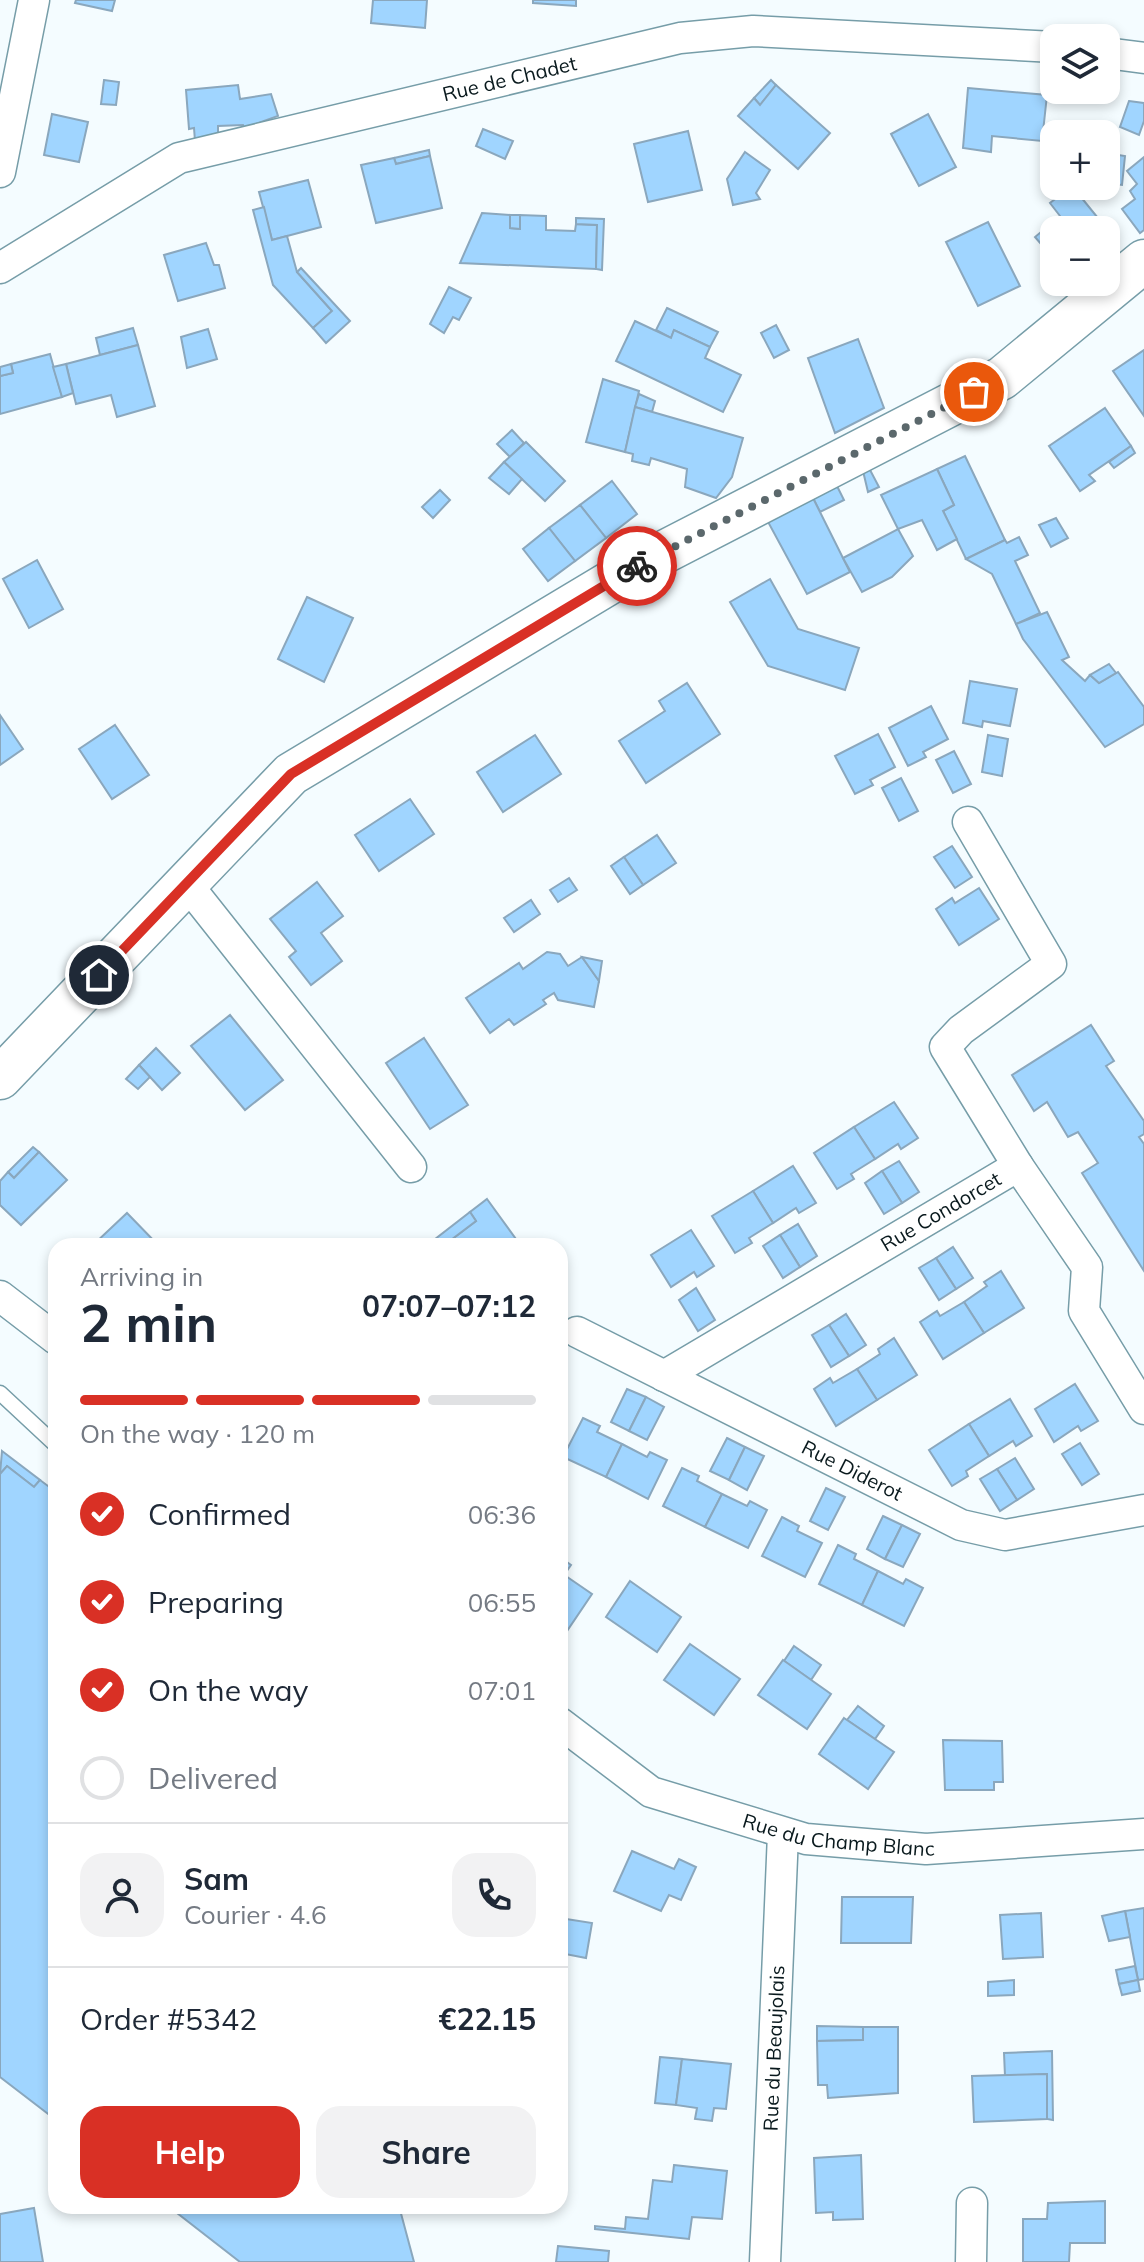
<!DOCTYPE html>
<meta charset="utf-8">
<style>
body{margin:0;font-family:Mulish,sans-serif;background:#f2f2f3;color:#1f2937;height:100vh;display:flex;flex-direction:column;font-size:30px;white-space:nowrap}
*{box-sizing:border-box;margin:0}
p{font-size:26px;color:#747a83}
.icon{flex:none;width:44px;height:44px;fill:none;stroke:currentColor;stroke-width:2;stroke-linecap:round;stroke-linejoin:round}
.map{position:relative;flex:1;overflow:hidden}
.panel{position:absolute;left:48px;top:1238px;width:520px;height:976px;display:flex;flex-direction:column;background:#fff;border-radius:24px;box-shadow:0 4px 12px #0003}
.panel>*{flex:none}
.tools{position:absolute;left:1040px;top:24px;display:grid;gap:16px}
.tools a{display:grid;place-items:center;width:80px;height:80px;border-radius:16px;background:#fff;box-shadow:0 4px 12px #0003;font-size:40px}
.pin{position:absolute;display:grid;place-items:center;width:68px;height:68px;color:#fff;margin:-34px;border:4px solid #fff;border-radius:50%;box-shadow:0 2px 8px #0007}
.courier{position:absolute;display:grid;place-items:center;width:80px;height:80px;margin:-40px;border:6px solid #d93025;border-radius:50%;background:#fff;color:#222;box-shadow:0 2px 10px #0007}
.headline em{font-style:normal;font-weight:700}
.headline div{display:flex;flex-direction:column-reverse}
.headline{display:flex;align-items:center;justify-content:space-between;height:136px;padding:0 32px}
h1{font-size:52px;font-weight:700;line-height:60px}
.bar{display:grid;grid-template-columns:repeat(4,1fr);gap:12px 8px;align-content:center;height:96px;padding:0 32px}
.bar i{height:10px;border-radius:6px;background:#e0e1e3}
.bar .on{background:#d93025}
.bar p{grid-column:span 4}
.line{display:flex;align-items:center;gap:20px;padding:0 32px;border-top:2px solid #e0e1e3}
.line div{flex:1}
.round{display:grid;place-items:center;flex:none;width:84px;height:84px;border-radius:24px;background:#f2f2f3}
ol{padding:0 32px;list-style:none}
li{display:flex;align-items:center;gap:24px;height:88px}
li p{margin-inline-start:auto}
li .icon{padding:8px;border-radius:50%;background:#d93025;color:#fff;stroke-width:4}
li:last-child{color:#747a83}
li i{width:44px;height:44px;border:4px solid #e0e1e3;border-radius:50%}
.cta{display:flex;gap:16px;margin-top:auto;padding:16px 32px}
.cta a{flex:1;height:92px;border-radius:24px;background:#d93025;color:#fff;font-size:32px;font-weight:700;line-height:92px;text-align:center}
.cta a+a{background:#f2f2f3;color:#1f2937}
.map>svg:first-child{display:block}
.building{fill:#a0d5ff;stroke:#8aa7bd;stroke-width:2}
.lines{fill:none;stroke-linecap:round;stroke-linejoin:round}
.service-casing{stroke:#769da8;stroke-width:17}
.minor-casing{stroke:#769da8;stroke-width:33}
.secondary-casing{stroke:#769da8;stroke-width:45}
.service{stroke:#fff;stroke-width:14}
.minor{stroke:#fff;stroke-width:30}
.secondary{stroke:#fff;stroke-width:42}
.done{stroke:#5b686c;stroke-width:8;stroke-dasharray:0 14.4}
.route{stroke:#d93025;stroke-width:10}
.labels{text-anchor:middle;stroke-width:6;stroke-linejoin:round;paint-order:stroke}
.street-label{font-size:20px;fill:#09191d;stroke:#f4fcff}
</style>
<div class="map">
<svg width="1144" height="2262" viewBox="0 0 1144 2262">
<rect width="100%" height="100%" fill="#f4fcff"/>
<g class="building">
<path d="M76,0H115L112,11L75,3Z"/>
<path d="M373,0H427L425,28L371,23Z"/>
<path d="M533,0H576V6L533,3Z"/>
<path d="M104,80L119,82L116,105L101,104Z"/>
<path d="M771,80L776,85L760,105L754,98Z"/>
<path d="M238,85L240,99L271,94L278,116L244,128L243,125L218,126V135L195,141L194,128L189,129L186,90Z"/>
<path d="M776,85L830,133L798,169L738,116L754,98L760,105Z"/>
<path d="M968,88L1047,95L1042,141L992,136L991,152L963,148Z"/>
<path d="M1129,101L1144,103V121L1139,135L1120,127Z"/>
<path d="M52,114L88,122L79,162L44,155Z"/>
<path d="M928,114L956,167L919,186L891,134Z"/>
<path d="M483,129L513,141L505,159L476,146Z"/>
<path d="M688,131L702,190L648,202L634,144Z"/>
<path d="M429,150L430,156L396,164L394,158Z"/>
<path d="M745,152L770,170L756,193L760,199L733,205L727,179Z"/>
<path d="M1106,153L1125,156L1122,185L1106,183Z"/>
<path d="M430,156L442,208L376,223L361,165L394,158L396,164Z"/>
<path d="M1144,157V230L1140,233L1122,209L1135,199L1130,191L1137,184L1127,171Z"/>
<path d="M308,180L321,227L272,240L259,192Z"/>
<path d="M1072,186L1115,239L1106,246V230H1054V259L1035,237L1060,216L1050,203Z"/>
<path d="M264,207L272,240L287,236L297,272L332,311L313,328L273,285L253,210Z"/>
<path d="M482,213L510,215V228L520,229V215L546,216V230L575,231L576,224L597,225L596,269L460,263Z"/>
<path d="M510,215H520V229L510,228Z"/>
<path d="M576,218L604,219L602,270L596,269L597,225L576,224Z"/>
<path d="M988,222L1020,286L978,306L946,242Z"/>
<path d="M206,243L214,265H219L225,288L178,301L164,255Z"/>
<path d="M301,268L350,321L326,343L313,328L332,311L297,272Z"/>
<path d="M449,287L471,298L459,320L453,317L444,333L430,324Z"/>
<path d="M667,308L718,332L710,347L674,330L671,338L656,330Z"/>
<path d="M635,321L671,338L674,330L710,347L705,358L741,375L723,412L616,361Z"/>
<path d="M776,325L789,350L774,358L761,333Z"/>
<path d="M133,328L138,345L100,355L96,338Z"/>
<path d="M208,329L217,359L187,368L181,337Z"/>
<path d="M858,339L884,408L835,433L808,358Z"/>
<path d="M138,345L155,406L117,417L111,395L76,404L66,364Z"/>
<path d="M1144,350V416L1113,371Z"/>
<path d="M50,354L62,397L0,414V376L13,373L11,364Z"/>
<path d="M11,364L13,373L0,376V367Z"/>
<path d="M66,364L73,393L62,397L53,367Z"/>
<path d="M603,379L639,391L625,452L586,442Z"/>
<path d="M639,394L655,401L652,412L635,407Z"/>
<path d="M635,407L743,438L732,477L716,498L685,487L687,469L651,458L649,465L632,461L633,454L625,452Z"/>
<path d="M1105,408L1131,446L1089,475L1095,481L1080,491L1049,446Z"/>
<path d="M512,430L524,443L510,457L497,444Z"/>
<path d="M526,442L565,481L545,501L504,462Z"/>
<path d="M1131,446L1135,453L1114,468L1109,462Z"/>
<path d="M965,456L1005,540L966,559L943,511L954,505L937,469Z"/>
<path d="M504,462L522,479L509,494L489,478Z"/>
<path d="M869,468L879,487L868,492L863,471Z"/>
<path d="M937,469L954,505L943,511L957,539L937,550L922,520L898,529L881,495Z"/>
<path d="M612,481L637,514L606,538L580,505Z"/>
<path d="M836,484L844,500L820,512L812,496Z"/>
<path d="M440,490L450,500L433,518L422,507Z"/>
<path d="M812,496L850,572L807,594L767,520Z"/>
<path d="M580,505L606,538L575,561L549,528Z"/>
<path d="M1056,518L1068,538L1051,547L1039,525Z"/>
<path d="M549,528L575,561L548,581L523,549Z"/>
<path d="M898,529L913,556L892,577L862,592L843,558Z"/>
<path d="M1019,537L1028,555L1015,561L1040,613L1016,624L992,574L966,559L1005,540L1007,543Z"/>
<path d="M37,560L63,609L29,628L3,579Z"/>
<path d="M770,579L798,629L859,648L845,690L768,666L730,602Z"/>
<path d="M307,597L353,618L324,682L278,659Z"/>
<path d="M1047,612L1069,657L1062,660L1085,681L1090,675L1099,683L1118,672L1144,707V724L1105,747L1023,639L1016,624Z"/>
<path d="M1109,664L1116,673L1099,683L1090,675Z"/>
<path d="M970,681L1017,689L1010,726L983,721L982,727L963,723Z"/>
<path d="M687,683L720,734L646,783L619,741L665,711L659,701Z"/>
<path d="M931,706L948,739L923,752L926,757L908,766L889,728Z"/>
<path d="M0,715L23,749L0,765Z"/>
<path d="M115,725L149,775L112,799L79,749Z"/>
<path d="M878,734L895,767L870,780L873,785L855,794L835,756Z"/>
<path d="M535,735L561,774L503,812L477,772Z"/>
<path d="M988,735L1008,739L1002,776L982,772Z"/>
<path d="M954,751L971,784L953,793L936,760Z"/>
<path d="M901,778L918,811L899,821L882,788Z"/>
<path d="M410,799L434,834L379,871L355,835Z"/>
<path d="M657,835L676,863L643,885L624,857Z"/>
<path d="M952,846L972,877L955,888L934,857Z"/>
<path d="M624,857L643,885L630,894L611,866Z"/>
<path d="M569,878L577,890L558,902L550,890Z"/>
<path d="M317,882L343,916L321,933L342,961L311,985L289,957L296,951L270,919Z"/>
<path d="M979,888L999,919L959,945L936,909L952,898L955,903Z"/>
<path d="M531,900L540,914L514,932L504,918Z"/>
<path d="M547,952L560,954L568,966L582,957L599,981L594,1007L558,1000L554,993L543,1000L546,1004L514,1025L509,1019L490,1033L466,998L519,963L523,969Z"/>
<path d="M582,957L602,961L599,981Z"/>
<path d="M230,1015L283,1080L245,1110L191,1046Z"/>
<path d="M1091,1025L1114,1061L1106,1066L1144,1121V1134L1139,1137L1144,1144V1271L1082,1173L1098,1163L1078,1132L1068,1137L1047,1102L1034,1111L1012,1075Z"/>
<path d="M424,1038L468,1105L430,1129L386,1063Z"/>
<path d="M156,1048L180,1073L162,1090L139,1065Z"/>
<path d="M139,1065L150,1077L138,1089L126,1079Z"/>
<path d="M894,1102L918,1138L901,1149L898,1144L875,1159L854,1127Z"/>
<path d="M854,1127L875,1159L851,1174L854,1179L837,1189L814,1153Z"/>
<path d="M33,1147L39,1152L14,1178L8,1172Z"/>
<path d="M39,1152L67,1180L21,1225L0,1205V1181L8,1172L14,1178Z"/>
<path d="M899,1161L919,1192L902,1203L882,1171Z"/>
<path d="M793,1166L816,1203L799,1213L796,1208L773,1223L753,1191Z"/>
<path d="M882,1171L902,1203L884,1214L865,1183Z"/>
<path d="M753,1191L773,1223L749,1238L752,1243L735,1253L712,1216Z"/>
<path d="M487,1199L521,1246H443L476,1221L470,1212Z"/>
<path d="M470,1212L476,1221L443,1246H432L430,1243Z"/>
<path d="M127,1213L159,1246L93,1245Z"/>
<path d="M798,1224L817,1256L800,1267L780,1235Z"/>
<path d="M691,1230L714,1266L697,1277L694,1272L671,1287L651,1255Z"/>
<path d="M780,1235L800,1267L783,1278L763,1246Z"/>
<path d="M953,1247L973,1278L956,1289L936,1258Z"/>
<path d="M936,1258L956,1289L939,1300L919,1268Z"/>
<path d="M1001,1271L1024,1308L984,1333L964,1302L987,1286L984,1282Z"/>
<path d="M696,1288L715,1320L698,1331L679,1300Z"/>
<path d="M964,1302L984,1333L943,1359L920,1322L937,1311L940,1316Z"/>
<path d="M846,1314L866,1345L849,1356L829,1325Z"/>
<path d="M829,1325L849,1356L831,1367L812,1335Z"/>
<path d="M894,1338L917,1375L877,1400L857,1369L880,1354L878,1349Z"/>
<path d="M857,1369L877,1400L836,1426L814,1389L830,1378L833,1383Z"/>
<path d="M1075,1384L1098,1421L1081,1431L1078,1426L1054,1442L1035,1409Z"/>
<path d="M627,1389L646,1397L629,1431L611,1422Z"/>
<path d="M646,1397L664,1407L647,1440L629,1431Z"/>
<path d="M1010,1399L1032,1436L1016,1446L1013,1441L989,1456L969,1424Z"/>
<path d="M583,1418L600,1426L597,1432L622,1444L606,1477L563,1457Z"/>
<path d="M969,1424L989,1456L966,1471L968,1476L952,1486L929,1450Z"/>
<path d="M727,1438L745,1447L729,1480L710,1471Z"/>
<path d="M1080,1443L1099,1474L1082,1485L1062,1454Z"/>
<path d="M622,1444L647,1457L650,1452L667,1460L648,1499L606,1477Z"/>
<path d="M745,1447L764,1456L747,1490L729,1480Z"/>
<path d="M2,1451L40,1480L34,1487L7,1466L0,1474Z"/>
<path d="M1015,1458L1034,1489L1017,1500L997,1469Z"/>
<path d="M7,1466L34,1487L40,1480L56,1492V2120L0,2077V1474Z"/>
<path d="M682,1468L699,1476L697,1481L722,1494L705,1527L663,1506Z"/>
<path d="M997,1469L1017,1500L1000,1511L980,1479Z"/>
<path d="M826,1488L845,1497L828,1530L810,1521Z"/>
<path d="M722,1494L747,1506L750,1501L767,1510L748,1548L705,1527Z"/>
<path d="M883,1516L902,1525L885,1559L867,1549Z"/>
<path d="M782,1517L799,1526L797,1531L822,1543L805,1577L762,1556Z"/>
<path d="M902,1525L920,1534L903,1567L885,1559Z"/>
<path d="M838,1545L856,1554L854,1559L878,1571L862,1605L819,1584Z"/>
<path d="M560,1557L571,1565L564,1575L560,1572Z"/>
<path d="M878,1571L903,1584L906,1579L923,1588L904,1626L862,1605Z"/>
<path d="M560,1572L592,1594L567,1631L560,1626Z"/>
<path d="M630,1581L681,1617L657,1652L606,1617Z"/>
<path d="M690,1644L740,1679L714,1715L664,1680Z"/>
<path d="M794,1646L821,1665L811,1680L784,1661Z"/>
<path d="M783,1660L831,1694L807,1729L758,1695Z"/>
<path d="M858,1706L884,1726L875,1739L847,1720Z"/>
<path d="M844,1718L894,1752L868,1789L819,1754Z"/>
<path d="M943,1740L1002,1741L1003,1782H994V1790H945Z"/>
<path d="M632,1851L674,1869L679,1859L696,1867L681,1900L669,1895L661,1911L614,1891Z"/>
<path d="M842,1897H913L911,1943H841Z"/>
<path d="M1144,1908V1979L1138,1980L1125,1911Z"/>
<path d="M1125,1911L1130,1937L1109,1941L1102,1916Z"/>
<path d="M1041,1913L1043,1957L1003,1959L1000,1915Z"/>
<path d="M560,1918L592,1923L586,1958L560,1953Z"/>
<path d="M1135,1966L1138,1980L1119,1984L1116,1970Z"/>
<path d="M1014,1980V1995L988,1996V1982Z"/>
<path d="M1138,1980L1140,1991L1122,1995L1119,1984Z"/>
<path d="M817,2026L863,2027V2040L817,2041Z"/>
<path d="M863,2027H898V2093L828,2098L827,2085H818L817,2041L863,2040Z"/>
<path d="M1052,2051L1053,2120L1047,2119V2074L1005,2076L1004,2053Z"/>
<path d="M660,2057L682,2059L676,2105L655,2103Z"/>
<path d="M682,2059L731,2064L726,2109L714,2108L712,2121L695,2119L697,2108L676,2105Z"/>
<path d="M1047,2074V2119L974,2122L972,2076Z"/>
<path d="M861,2155L863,2219L833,2220V2212L816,2213L814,2158Z"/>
<path d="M674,2165L727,2171L722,2219L692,2217L689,2239L595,2229V2226L625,2229L626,2217L648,2219L653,2180L672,2182Z"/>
<path d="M1105,2201V2243H1070L1069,2262H1023V2219H1047L1048,2203Z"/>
<path d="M168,2206H399L414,2262H240Z"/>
<path d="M34,2208L43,2262H0V2214Z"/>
<path d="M558,2246L609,2251L608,2262H556Z"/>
</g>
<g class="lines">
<g class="service-casing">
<path id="service" d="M0,1393L56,1445"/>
</g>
<g class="minor-casing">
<g id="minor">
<path d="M1106,53L1144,58"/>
<path d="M0,172L34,0"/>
<path id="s1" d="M0,268L179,158L680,38L753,31L1054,47"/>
<path d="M968,822L1051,964L961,1030L945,1047L1018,1166"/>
<path d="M186,883L411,1167"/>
<path d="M0,1296L56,1339"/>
<path id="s2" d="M577,1332L961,1525L1005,1535L1144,1510"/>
<path id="s3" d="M664,1376L1018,1166L1087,1267L1084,1311L1144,1409"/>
<path id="s4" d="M560,1723L651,1792L806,1839L926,1849L1144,1834"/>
<path id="s5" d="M765,2262L783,1834"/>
<path d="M971,2262L972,2203"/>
</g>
</g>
<g class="secondary-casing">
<path id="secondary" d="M0,1078L291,774L641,564L1002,378L1144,261"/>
</g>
<use href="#service" class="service"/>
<use href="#minor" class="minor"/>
<use href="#secondary" class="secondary"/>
</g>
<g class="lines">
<path class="done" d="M637,566L974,392"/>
<path class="route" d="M99,975L291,774L637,566"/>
</g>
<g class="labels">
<g class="street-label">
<text dy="7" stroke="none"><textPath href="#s1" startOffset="550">Rue de Chadet</textPath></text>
<text dy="7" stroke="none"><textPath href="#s3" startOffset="322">Rue Condorcet</textPath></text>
<text dy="7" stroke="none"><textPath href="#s2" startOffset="308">Rue Diderot</textPath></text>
<text dy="7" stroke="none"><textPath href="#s4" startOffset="308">Rue du Champ Blanc</textPath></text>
<text dy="7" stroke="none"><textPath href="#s5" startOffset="214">Rue du Beaujolais</textPath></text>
</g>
</g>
</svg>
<div class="tools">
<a><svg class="icon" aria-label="layers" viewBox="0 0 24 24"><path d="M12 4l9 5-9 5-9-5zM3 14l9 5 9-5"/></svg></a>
<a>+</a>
<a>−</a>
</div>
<div class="pin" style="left:974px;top:392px;background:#ea580c"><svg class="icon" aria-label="bag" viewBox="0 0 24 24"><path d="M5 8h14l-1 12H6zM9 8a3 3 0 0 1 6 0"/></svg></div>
<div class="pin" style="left:99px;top:975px;background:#1f2937"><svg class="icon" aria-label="home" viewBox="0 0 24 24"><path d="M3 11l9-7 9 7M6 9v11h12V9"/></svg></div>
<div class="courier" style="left:637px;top:566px"><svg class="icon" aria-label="bike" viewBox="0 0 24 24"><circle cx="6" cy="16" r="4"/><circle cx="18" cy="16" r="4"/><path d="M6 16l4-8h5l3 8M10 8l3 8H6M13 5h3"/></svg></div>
<section class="panel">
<div class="headline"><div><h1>2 min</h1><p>Arriving in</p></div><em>07:07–07:12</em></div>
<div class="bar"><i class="on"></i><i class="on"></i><i class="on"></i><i></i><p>On the way · 120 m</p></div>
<ol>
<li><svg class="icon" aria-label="check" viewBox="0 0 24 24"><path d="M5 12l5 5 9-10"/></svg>Confirmed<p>06:36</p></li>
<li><svg class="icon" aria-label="check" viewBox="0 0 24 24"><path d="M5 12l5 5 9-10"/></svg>Preparing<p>06:55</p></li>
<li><svg class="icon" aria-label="check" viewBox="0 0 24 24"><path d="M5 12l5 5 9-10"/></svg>On the way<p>07:01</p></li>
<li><i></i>Delivered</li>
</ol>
<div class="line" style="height:144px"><a class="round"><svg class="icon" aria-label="person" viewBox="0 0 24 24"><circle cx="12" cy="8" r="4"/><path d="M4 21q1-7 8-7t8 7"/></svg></a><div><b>Sam</b><p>Courier · 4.6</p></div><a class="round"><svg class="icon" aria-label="phone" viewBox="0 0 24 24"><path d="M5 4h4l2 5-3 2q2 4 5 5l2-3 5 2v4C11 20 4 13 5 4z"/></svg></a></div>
<div class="line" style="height:104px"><div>Order #5342</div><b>€22.15</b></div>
<div class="cta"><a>Help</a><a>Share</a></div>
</section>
</div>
